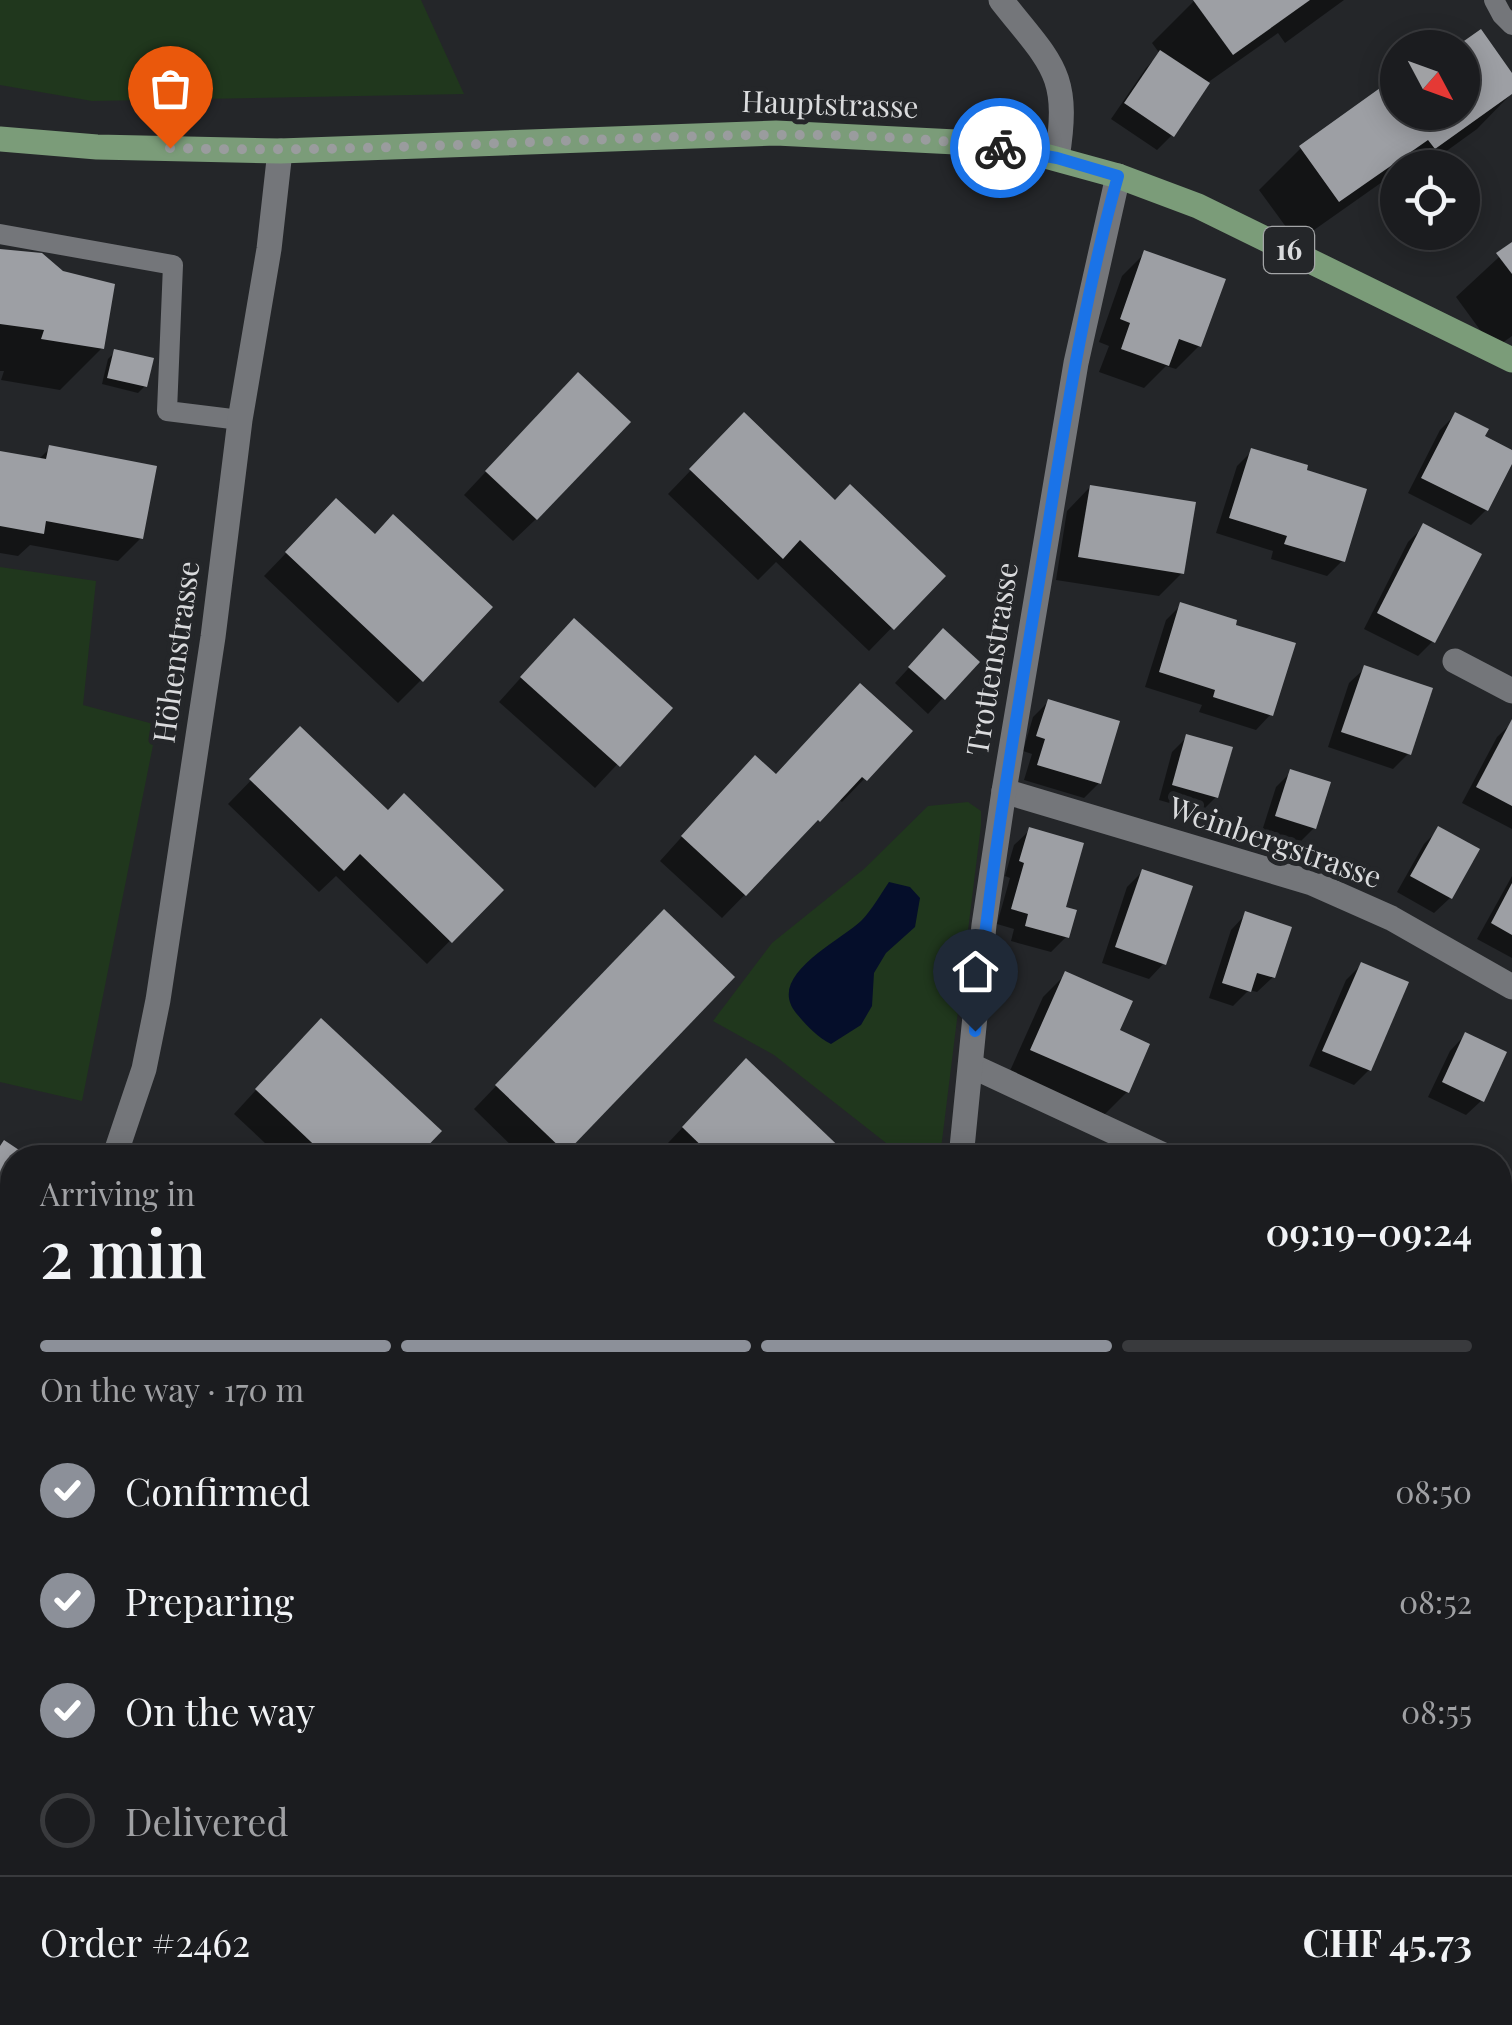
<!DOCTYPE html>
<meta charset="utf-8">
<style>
body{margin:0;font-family:"Playfair Display",serif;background:#242528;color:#f1f3f6;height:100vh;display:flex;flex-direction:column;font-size:38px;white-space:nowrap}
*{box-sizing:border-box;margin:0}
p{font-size:32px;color:#a0a1a4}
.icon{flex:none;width:55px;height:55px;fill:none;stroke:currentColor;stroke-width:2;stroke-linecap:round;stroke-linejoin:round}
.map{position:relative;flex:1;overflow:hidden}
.details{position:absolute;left:0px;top:1145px;width:1512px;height:880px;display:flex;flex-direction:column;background:#1b1c1f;border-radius:40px 40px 0 0;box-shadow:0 5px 25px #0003,0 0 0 2px #393a3d}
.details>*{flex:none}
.needle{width:65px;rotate:131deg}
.controls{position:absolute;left:1380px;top:30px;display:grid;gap:20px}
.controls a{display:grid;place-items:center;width:100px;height:100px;border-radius:50%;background:#1b1c1f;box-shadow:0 5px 25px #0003,0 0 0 2px #393a3d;font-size:50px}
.pin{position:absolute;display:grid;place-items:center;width:85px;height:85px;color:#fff;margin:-102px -42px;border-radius:50% 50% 50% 0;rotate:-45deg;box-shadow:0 0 10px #0007}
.pin .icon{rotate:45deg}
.courier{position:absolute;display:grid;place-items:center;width:100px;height:100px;margin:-50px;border:8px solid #1a73e8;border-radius:50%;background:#fff;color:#222;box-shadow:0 2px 12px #0007}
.headline em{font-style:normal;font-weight:600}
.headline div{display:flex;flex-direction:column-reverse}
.headline{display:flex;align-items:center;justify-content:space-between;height:170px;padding:0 40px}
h1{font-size:65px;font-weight:600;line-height:75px}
.bar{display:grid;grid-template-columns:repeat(4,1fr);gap:15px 10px;align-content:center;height:120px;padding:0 40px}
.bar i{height:12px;border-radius:8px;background:#393a3d}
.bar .on{background:#8c9099}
.bar p{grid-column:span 4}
.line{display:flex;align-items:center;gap:25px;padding:0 40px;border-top:2px solid #393a3d}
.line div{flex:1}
ol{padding:0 40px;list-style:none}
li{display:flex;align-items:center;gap:30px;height:110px}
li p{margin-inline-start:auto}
li .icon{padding:10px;border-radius:50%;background:#8c9099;color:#fff;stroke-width:4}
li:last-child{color:#a0a1a4}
li i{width:55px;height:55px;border:5px solid #393a3d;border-radius:50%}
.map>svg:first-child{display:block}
.green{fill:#20371d}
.water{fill:#050e2a}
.shadow{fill:#0007}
.building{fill:#9d9fa4}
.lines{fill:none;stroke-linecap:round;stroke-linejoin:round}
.service{stroke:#74767a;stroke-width:20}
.minor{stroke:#74767a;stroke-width:25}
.primary{stroke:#7b9c79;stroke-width:25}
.done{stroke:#9a9c9e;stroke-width:10;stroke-dasharray:0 18}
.route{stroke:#1a73e8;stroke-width:12}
.labels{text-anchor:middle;stroke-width:10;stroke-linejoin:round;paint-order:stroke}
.shield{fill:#242629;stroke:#a3a5a7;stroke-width:2.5}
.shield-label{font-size:28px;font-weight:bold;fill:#dadbdd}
.street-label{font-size:30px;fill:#dadbdd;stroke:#242629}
</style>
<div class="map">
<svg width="1512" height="2025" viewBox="0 0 1512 2025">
<rect width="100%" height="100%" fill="#242629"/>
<g class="green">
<path d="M0,0H421L464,94L92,101L0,85Z"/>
<path d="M0,567L96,581L83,705L157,725L82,1101L0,1082Z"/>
<path d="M968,802L981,811V825L940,1157H893L895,1150L774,1055L713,1021L772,943L864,869L928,806Z"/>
<path d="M352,2012H666V2013L664,2025H350Z"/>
</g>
<path class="water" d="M889,882L910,887L920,898L915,927L886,953L874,973L872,1006L861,1025L831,1044C816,1036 807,1026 796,1013C766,976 837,943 861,921C872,910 880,895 889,882Z"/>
<g class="shadow">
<path d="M1344,0L1285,43L1278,33L1207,83L1172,135L1157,150L1111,119L1146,68L1160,54L1152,43L1195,0Z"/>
<path d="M1480,32L1512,78V93L1477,129L1423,168H1398V185L1392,190L1385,180L1297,242L1259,190L1301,148L1398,112H1462Z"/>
<path d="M1512,245V336L1494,349L1456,297Z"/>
<path d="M0,251L102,348L60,390L1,380L4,371H0Z"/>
<path d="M1145,253L1199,346L1176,369L1166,366L1144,388L1099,372L1109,346L1099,342L1122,276Z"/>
<path d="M115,352L145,386L138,393L102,384L108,359Z"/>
<path d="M555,398L536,519L513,541L464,495Z"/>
<path d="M744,415L835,503L942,576L869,651L776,562L758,580L668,494Z"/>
<path d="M1455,415L1482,437L1512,452L1486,510L1471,525L1408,493L1440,430Z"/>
<path d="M50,448L141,538L118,561L30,545L18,556L0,553V453L38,460Z"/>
<path d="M1252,451L1342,561L1327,576L1271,559L1273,551L1216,533L1237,466Z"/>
<path d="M1090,487L1182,573L1159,596L1056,580L1067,511Z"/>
<path d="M314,524L421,680L398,703L264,576Z"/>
<path d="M1424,526L1433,641L1418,656L1364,629L1408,542Z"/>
<path d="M1181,605L1271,714L1256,730L1199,712L1202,705L1145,687L1166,620Z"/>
<path d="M551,644L670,708L595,788L499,702Z"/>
<path d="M928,647L976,662L928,714L895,683Z"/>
<path d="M1365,668L1408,754L1393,769L1328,747L1349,683Z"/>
<path d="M1048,702L1099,783L1084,798L1024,780L1032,754L1023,751L1033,717Z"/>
<path d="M1512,723V829L1462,803L1497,737Z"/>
<path d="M300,730L387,813L500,890L427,964L336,876L319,892L228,804Z"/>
<path d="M910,731L842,802L838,799L722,918L660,861L732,781L775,777Z"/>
<path d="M1187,737L1216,797L1201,812L1159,800L1172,752Z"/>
<path d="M1291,772L1314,828L1299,843L1262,831L1276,787Z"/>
<path d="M1439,829L1476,850L1450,898L1434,913L1397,892L1424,844Z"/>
<path d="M1030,830L1063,908L1066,937L1051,952L1011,941L1014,929L997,924L1010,878L1005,876L1014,845Z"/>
<path d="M1142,872L1164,963L1149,979L1102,963L1127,887Z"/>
<path d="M1512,876V958L1477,939Z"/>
<path d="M1246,914L1273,977L1257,992L1249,990L1233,1006L1209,998L1231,930Z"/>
<path d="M641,935L731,978L558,1158H524L474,1109Z"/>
<path d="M1362,964L1369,1070L1354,1085L1309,1066L1346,980Z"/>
<path d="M1066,974L1116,1031L1127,1092L1104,1115L1009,1073L1043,997Z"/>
<path d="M1465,1035L1482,1100L1466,1115L1428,1097L1450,1051Z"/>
<path d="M298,1044L413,1158H281L234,1114Z"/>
<path d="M731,1076L848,1158H683L668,1143Z"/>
<path d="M0,1511L12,1513V1612L0,1610Z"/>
<path d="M1512,1572V1609L1500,1604Z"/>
<path d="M1500,1691L1512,1695V1741L1507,1756L1500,1763Z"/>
<path d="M1199,2012H1294L1290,2025H1195Z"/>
</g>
<g class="building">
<path d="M1193,0H1310L1233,55Z"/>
<path d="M1481,29L1512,73V94L1435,149L1428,140L1339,202L1299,146L1387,83L1393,91L1398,88V112H1462V48H1454Z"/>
<path d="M1160,50L1210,83L1174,137L1124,103Z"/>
<path d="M1512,242V274L1496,253Z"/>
<path d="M0,249L42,253L63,271L115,284L104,349L41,339L44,330L0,324Z"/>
<path d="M1144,250L1226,279L1201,347L1179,339L1169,366L1121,349L1130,323L1120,319Z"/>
<path d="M114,349L154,358L147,387L107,378Z"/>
<path d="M578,372L631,422L537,520L485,471Z"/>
<path d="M744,412L835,500L850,484L946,576L894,630L800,540L783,559L689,469Z"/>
<path d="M1455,412L1489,429L1485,436L1512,450V464L1488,511L1421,478Z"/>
<path d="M49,445L157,466L143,539L46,521L44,534L0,526V451L46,459Z"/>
<path d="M1251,448L1308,465L1307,470L1367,489L1345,562L1284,544L1287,536L1229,518Z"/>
<path d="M1090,485L1196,502L1184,574L1078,557Z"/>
<path d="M336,498L375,534L393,514L493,607L423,682L285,552Z"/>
<path d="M1423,523L1482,554L1435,643L1377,613Z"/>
<path d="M1180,602L1237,620L1236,625L1296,643L1273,716L1213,697L1215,690L1159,672Z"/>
<path d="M574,618L673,708L620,767L520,677Z"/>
<path d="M943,628L980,662L945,700L908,667Z"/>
<path d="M1364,665L1433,688L1411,755L1341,732Z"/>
<path d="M860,683L913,731L867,781L862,777L820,822L818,820L746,896L681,836L755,755L776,774Z"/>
<path d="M1048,699L1120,721L1101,784L1037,765L1045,739L1036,736Z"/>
<path d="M1512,719V806L1476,787Z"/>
<path d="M300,726L388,810L404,793L504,890L452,943L360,854L344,871L249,779Z"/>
<path d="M1186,734L1233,747L1218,798L1172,785Z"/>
<path d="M1290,769L1331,782L1316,829L1275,816Z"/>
<path d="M1438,826L1480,849L1452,899L1410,876Z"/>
<path d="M1029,827L1084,843L1066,907L1077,910L1069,938L1025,926L1028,914L1011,909L1024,863L1019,861Z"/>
<path d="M1142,869L1193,886L1166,965L1115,947Z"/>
<path d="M1512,883V935L1491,923Z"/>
<path d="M664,909L735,977L566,1153L495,1085Z"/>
<path d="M1245,911L1292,927L1275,978L1257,973L1251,992L1222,983Z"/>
<path d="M1361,962L1409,982L1371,1071L1322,1051Z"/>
<path d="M1065,971L1133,1001L1120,1030L1150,1044L1129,1093L1030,1050Z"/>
<path d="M321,1018L442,1131L416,1158H328L255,1089Z"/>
<path d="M1465,1032L1507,1052L1484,1102L1442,1082Z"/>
<path d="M746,1058L851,1158H714L682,1127Z"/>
<path d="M4,1140L31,1158H12V1221L0,1241V1146Z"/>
<path d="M0,1508L12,1510V1586L0,1584Z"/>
<path d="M1500,1689L1512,1692L1510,1757L1500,1754Z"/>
<path d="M1500,1843L1512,1847V1896L1501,1930Z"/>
<path d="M1208,2012H1297L1293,2025H1204Z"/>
</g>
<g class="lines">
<g class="service">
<path d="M1494,0L1502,15L1512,25"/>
<path d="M0,234L173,265L167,411L240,420"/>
</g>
<g class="minor">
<path d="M1001,0C1051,64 1071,72 1057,158"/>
<path d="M1455,661L1512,691"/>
<path d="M1004,791L1312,883L1391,918L1512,987"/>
<path d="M972,1066L1170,1158"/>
<path d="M114,1158L144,1069L158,1000L213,637L240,420L269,249L280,151"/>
<path d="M961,1158L984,925L1004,791L1076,363L1118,176"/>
<path d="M1500,1315L1512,1321"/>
<path d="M0,1331L12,1315"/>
<path d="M1500,1642L1512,1646"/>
<path d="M1500,1802L1512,1806"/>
<path d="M1500,1972L1512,1974"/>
</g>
<path class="primary" d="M0,139L97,147L280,151L776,133L956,142L1027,151L1118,176L1198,206L1512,360"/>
</g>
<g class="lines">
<path class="done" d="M170,148C328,153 485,143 642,138C762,134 881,131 1000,148"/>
<path class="route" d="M975,1031C989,871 1017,714 1043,557C1064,429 1083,300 1118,176L1057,158L1000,148"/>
</g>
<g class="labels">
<rect class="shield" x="1264" y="227" width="50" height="46" rx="8"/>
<g class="shield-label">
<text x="1289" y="260">16</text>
</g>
<g class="street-label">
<text transform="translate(830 105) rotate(2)" y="10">Hauptstrasse</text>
<text transform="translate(177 652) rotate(-82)" y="10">Höhenstrasse</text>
<text transform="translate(993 659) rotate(-81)" y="10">Trottenstrasse</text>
<text transform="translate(1275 843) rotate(19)" y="10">Weinbergstrasse</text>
</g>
</g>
</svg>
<div class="controls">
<a><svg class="needle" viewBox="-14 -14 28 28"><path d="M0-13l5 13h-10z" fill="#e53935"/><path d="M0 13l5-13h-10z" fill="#a0a1a4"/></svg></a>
<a><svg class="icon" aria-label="locate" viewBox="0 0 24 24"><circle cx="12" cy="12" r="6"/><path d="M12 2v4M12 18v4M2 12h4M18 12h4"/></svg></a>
</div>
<div class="pin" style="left:170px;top:148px;background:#ea580c"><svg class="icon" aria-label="bag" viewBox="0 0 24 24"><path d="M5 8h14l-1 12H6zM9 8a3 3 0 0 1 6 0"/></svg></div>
<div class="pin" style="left:975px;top:1031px;background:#1f2937"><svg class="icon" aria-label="home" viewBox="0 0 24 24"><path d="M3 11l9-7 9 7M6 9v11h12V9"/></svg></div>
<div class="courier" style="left:1000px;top:148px"><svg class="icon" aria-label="bike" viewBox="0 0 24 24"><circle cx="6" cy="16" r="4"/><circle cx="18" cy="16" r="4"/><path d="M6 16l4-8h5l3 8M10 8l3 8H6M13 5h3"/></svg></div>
<section class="details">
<div class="headline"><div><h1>2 min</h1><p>Arriving in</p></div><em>09:19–09:24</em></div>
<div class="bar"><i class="on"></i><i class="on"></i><i class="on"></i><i></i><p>On the way · 170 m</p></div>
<ol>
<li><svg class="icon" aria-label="check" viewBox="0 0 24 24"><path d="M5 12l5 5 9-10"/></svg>Confirmed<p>08:50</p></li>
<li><svg class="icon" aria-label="check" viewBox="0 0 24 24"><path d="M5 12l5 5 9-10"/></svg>Preparing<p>08:52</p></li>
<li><svg class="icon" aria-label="check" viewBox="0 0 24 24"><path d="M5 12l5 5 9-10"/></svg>On the way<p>08:55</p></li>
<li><i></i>Delivered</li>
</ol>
<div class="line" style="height:130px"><div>Order #2462</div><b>CHF 45.73</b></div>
</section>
</div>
